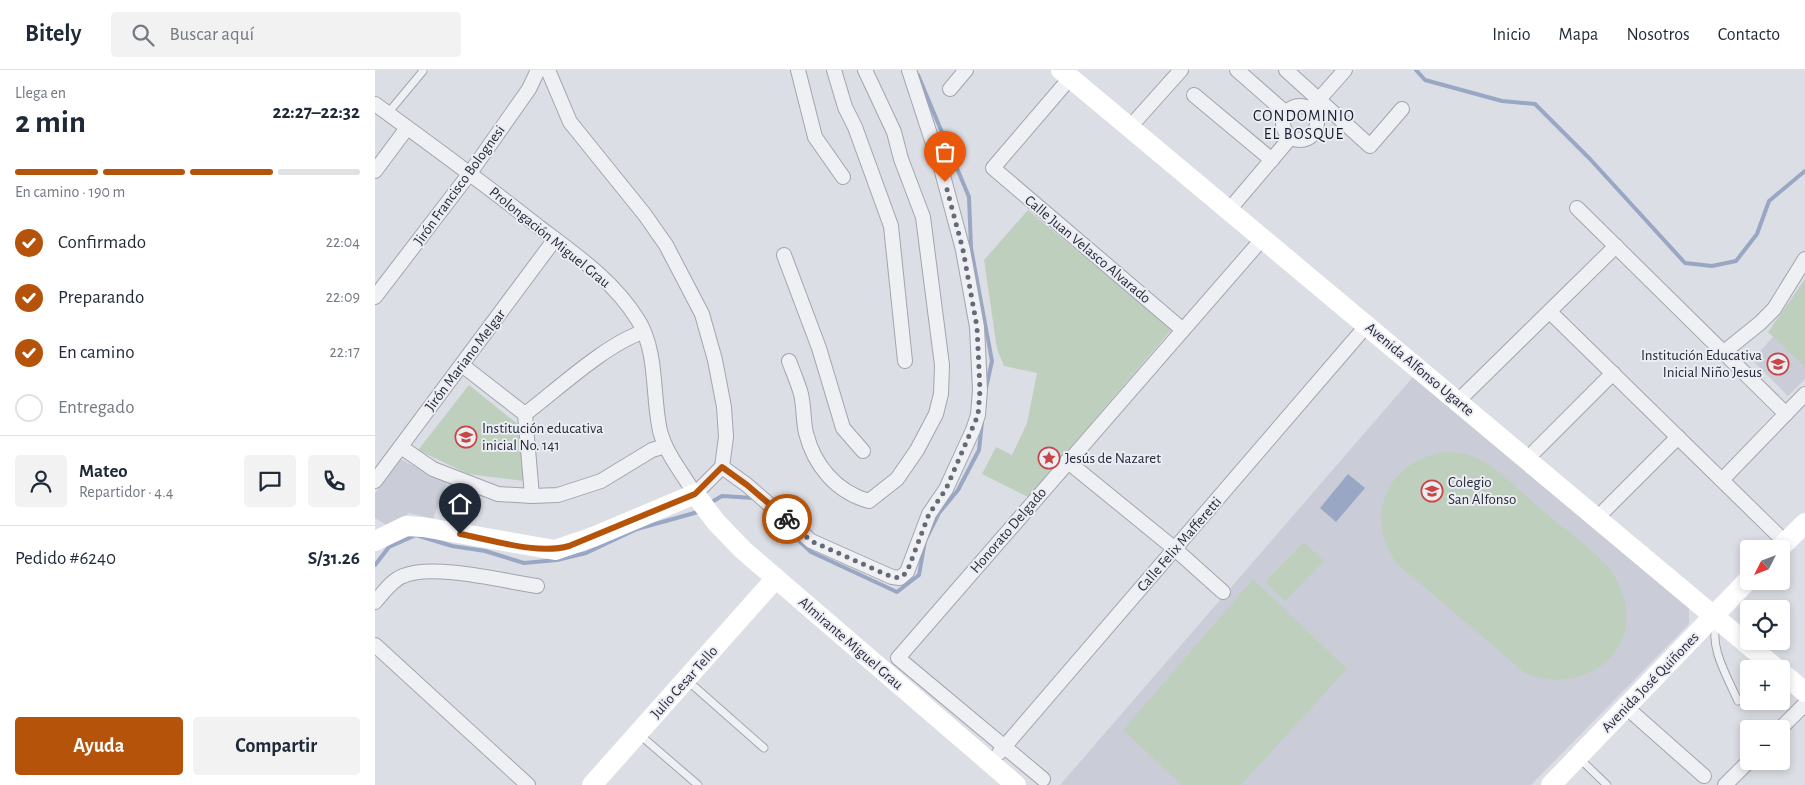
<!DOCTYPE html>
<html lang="es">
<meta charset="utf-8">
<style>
body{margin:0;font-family:"Alegreya Sans",sans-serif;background:#f2f2f3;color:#1f2937;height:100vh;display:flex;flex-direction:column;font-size:19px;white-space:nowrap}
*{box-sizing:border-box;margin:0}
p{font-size:16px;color:#747a83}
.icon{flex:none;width:28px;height:28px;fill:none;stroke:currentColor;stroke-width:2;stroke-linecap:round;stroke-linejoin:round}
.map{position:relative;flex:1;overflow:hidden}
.side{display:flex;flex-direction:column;background:#fff;width:375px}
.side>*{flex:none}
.needle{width:32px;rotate:228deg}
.controls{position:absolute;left:1365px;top:470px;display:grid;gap:10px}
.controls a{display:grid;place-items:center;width:50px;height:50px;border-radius:5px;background:#fff;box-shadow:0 2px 8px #0003;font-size:25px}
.pin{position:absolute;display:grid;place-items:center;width:42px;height:42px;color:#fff;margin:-51px -21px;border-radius:50% 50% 50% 0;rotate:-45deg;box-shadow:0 0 5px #0007}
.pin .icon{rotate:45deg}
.courier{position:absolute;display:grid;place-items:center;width:50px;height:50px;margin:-25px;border:4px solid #b45309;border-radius:50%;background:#fff;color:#222;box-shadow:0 1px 6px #0007}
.head em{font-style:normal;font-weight:700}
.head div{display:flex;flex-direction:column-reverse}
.head{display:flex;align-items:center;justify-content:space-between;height:85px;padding:0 15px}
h1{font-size:32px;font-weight:700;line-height:38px}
.bar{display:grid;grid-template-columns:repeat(4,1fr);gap:8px 5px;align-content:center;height:60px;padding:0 15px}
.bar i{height:6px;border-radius:4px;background:#e0e1e3}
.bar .active{background:#b45309}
.bar p{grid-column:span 4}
.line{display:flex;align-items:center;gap:12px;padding:0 15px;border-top:1px solid #e0e1e3}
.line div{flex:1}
.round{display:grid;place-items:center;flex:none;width:52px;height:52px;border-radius:5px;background:#f2f2f3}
ol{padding:0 15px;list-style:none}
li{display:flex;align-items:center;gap:15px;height:55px}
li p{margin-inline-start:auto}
li .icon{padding:5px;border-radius:50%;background:#b45309;color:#fff;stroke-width:4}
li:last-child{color:#747a83}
li i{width:28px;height:28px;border:2px solid #e0e1e3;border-radius:50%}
.cta{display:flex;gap:10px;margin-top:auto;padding:10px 15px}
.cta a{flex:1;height:58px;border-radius:5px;background:#b45309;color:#fff;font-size:20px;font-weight:700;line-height:58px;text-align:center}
.cta a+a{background:#f2f2f3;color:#1f2937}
header{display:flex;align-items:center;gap:30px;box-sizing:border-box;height:70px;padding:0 25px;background:#fff;border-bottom:1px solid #e0e1e3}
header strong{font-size:24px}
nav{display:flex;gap:28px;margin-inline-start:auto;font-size:18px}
.search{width:350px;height:45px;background:#f2f2f3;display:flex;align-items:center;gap:12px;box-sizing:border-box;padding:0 18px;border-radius:5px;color:#747a83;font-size:19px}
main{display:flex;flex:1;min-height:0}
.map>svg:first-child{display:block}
.built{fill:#cacdd7}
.green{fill:#bfcfbe}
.water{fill:#99a7c4}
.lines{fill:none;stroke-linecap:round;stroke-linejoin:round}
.stream{stroke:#99a7c4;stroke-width:4}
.lane-casing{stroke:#a2a5af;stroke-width:9}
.street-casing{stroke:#a2a5af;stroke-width:16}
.lane{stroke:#eff0f4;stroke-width:7}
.street{stroke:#eff0f4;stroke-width:14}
.secondary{stroke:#fff;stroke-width:20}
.done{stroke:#666a76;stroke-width:5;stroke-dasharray:0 9}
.route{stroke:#b45309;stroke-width:6}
.labels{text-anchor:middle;stroke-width:4;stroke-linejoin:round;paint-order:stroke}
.street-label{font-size:15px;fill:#272b3b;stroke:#ebedf3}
.poi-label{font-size:15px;fill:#272b3b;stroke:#ebedf3;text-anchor:start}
.neighbourhood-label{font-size:16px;letter-spacing:1px;fill:#191d2c;stroke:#ebedf3}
</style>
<header>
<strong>Bitely</strong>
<div class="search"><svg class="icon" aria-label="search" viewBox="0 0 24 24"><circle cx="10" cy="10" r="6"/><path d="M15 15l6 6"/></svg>Buscar aquí</div>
<nav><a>Inicio</a><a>Mapa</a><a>Nosotros</a><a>Contacto</a></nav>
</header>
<main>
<section class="side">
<div class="head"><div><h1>2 min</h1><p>Llega en</p></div><em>22:27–22:32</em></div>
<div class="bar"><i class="active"></i><i class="active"></i><i class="active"></i><i></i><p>En camino · 190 m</p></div>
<ol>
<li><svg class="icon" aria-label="check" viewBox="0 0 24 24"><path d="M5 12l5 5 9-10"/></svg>Confirmado<p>22:04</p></li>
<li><svg class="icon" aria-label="check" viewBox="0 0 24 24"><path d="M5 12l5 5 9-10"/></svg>Preparando<p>22:09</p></li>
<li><svg class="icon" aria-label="check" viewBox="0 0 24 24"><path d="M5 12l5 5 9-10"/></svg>En camino<p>22:17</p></li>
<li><i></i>Entregado</li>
</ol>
<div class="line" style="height:90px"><a class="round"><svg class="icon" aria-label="person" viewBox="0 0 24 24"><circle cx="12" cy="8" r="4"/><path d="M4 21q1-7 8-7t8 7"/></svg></a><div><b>Mateo</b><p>Repartidor · 4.4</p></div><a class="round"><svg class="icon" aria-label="chat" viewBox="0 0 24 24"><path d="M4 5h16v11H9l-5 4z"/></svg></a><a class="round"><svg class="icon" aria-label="phone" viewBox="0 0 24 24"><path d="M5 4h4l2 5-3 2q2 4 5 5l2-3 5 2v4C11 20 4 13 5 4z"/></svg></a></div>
<div class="line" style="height:65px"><div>Pedido #6240</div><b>S/31.26</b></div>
<div class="cta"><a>Ayuda</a><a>Compartir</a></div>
</section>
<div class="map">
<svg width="1430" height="715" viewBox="0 0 1430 715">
<rect width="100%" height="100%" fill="#dcdee5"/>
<g class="built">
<path d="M1398,267L1430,298V309L1413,326L1377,290Z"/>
<path d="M1038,307L1314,536V554L1156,715H685Z"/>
<path d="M25,389L72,412L58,449L34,443L13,456L0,448V423Z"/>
</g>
<g class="green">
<path d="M653,140L797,259L653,427L607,404L621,377L637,385L652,353L662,303L629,296L622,279L609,190Z"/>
<path d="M1430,209V298L1393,262Z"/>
<path d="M94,315L145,356L149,411L93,404L43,380Z"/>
<path d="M1068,382C1082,382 1095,384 1108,391C1131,405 1151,427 1172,444C1193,462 1217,478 1235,499C1240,506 1244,514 1247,522C1269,583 1206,627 1150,603L1021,493C989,445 1011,393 1068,382Z"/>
<path d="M929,472L949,491L910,531L890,512Z"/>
<path d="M878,509L972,599L866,715H807L748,660Z"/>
</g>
<path class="water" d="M973,404L990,418L961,452L945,438Z"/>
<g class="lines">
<g class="stream">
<path d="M1041,0L1050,10L1127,31L1160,34L1215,89L1310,193L1337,196L1361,191L1382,164L1394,131L1430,101"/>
<path d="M543,5L594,127L596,178L617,291L611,318"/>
<path d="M335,433L347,426L379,428"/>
<path d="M389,438L436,482L522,522L544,505L550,471L564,443L583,420L604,380L607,352"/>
<path d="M0,495L14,477L41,465L77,476L110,481L149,493L182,490L211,483L262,459L323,442"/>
</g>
<g class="lane-casing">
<g id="lane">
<path d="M13,43L48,1"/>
<path d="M1342,551C1333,576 1353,608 1363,631"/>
<path d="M313,611L389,678"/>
<path d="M265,665L323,715"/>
<path d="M1204,688L1232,715"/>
</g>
</g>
<g class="street-casing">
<g id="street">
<path d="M423,0L440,67L468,107"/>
<path d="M459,0L470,37L480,57L516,156L530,291"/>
<path d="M862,0L911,43"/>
<path d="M911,0L995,76L1027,39"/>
<path d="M695,8L618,98L808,260"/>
<path d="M575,19L591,0"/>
<path d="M819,25L897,90"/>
<path d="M0,34C55,74 110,114 164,157C200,184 239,211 263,250C283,282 277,325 285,361C291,384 308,404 320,424L347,397L351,367L349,337L340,290L327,244L291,175L270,145L195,52L173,0"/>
<circle cx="925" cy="53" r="17"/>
<path d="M938,36L970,0"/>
<path d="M755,57L806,0"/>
<path d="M0,101L32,58"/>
<path d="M1202,138L1411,344"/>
<path d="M854,140L916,67"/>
<path d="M409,185L444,278L468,358L488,381"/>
<path d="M0,227L95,103L154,19L163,0"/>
<path d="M1175,242L1410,472"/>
<path d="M1349,282L1385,253L1399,239L1430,189"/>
<path d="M414,291C418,302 423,313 426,324C429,336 428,350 431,363C439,395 461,422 494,431L522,409L542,380L561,344L566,324L567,295L548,147L526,89L519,62L490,0"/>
<path d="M87,295L150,344L157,426"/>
<path d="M1083,331L1241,176"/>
<path d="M150,344C183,319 231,274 268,262"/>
<path d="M26,377L58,399L123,424L157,426L183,425L226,411L277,380L290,376"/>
<path d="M1152,389L1238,303"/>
<path d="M692,391L800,479L848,522"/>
<path d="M347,397L372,415L436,471L517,507L525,508L532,502L554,444L571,419L598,360L603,345L605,320L602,257L588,180L566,98L534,0"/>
<path d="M1347,410L1430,324"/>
<path d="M0,411L180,169"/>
<path d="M1222,448L1303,367"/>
<path d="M0,532C8,523 17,510 28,506C58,493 128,511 162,516"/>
<path d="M0,575L153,715"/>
<path d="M1251,637L1329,706"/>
<path d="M1405,659L1430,634"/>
<path d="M624,683L992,255"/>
<path d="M668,709L523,588L888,168"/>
<path d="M1350,715L1374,691"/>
</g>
</g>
<use href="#lane" class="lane"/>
<use href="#street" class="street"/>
<g class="secondary">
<path d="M686,0L1402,599"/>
<path d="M0,471L31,456L48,457L180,480L218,467L320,424L341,452L368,480L641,715"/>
<path d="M1404,479L1430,453"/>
<path d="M1406,602L1430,622"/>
<path d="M217,715L401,508"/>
<path d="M1176,715L1374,509"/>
</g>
</g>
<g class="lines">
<path class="done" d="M412,449L436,471L517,507L525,508L532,502L554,444L571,419L603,345L605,320L602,257L588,180L570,112"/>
<path class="route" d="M85,464C118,470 163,485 194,476L320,424L347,397L372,415L412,449"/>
</g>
<defs>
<g id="school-ring" transform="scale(1.125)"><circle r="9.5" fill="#ebedf3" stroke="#c64746" stroke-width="1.5"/><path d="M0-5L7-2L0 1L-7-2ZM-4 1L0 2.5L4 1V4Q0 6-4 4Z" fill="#c64746"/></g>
<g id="sight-ring" transform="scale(1.125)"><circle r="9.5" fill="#ebedf3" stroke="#c64746" stroke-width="1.5"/><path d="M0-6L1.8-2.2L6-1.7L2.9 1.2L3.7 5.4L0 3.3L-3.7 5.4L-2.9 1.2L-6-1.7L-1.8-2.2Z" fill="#c64746"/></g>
</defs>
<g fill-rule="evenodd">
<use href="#school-ring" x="1403" y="294"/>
<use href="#school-ring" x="91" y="367"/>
<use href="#sight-ring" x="674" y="388"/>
<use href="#school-ring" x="1057" y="421"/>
</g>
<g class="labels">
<g class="street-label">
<text transform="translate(84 115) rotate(-54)" y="5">Jirón Francisco Bolognesi</text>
<text transform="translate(175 167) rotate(39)" y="5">Prolongación Miguel Grau</text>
<text transform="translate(713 179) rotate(40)" y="5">Calle Juan Velasco Alvarado</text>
<text transform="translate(90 290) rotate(-53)" y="5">Jirón Mariano Melgar</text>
<text transform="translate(1045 299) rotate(40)" y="5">Avenida Alfonso Ugarte</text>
<text transform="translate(633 460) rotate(-49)" y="5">Honorato Delgado</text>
<text transform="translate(804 474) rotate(-49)" y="5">Calle Felix Mafferetti</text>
<text transform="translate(476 573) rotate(41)" y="5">Almirante Miguel Grau</text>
<text transform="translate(309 612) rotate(-48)" y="5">Julio Cesar Tello</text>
<text transform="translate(1275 612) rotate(-46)" y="5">Avenida José Quiñones</text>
</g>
<g class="poi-label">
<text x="1387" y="290" text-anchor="end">Institución Educativa<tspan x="1387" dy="17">Inicial Niño Jesus</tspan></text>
<text x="107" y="363">Institución educativa<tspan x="107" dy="17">inicial No. 141</tspan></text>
<text x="690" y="393">Jesús de Nazaret</text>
<text x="1073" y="417">Colegio<tspan x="1073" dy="17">San Alfonso</tspan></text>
</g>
<g class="neighbourhood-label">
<text x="929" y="51">CONDOMINIO<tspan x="929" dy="18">EL BOSQUE</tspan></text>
</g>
</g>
</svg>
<div class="controls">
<a><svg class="needle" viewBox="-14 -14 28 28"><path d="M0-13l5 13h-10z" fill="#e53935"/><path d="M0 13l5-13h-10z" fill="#747a83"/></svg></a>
<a><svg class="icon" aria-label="locate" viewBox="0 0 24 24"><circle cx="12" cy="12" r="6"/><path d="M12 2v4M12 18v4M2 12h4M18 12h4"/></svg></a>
<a>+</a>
<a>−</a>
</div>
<div class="pin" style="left:570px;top:112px;background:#ea580c"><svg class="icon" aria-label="bag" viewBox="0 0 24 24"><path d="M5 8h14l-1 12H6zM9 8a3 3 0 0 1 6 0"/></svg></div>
<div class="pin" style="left:85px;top:464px;background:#1f2937"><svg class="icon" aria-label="home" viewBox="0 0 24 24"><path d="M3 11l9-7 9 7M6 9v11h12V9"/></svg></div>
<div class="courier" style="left:412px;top:449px"><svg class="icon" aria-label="bike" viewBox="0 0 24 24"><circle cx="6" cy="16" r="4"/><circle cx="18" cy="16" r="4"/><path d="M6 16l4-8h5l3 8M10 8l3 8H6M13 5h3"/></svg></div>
</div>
</main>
